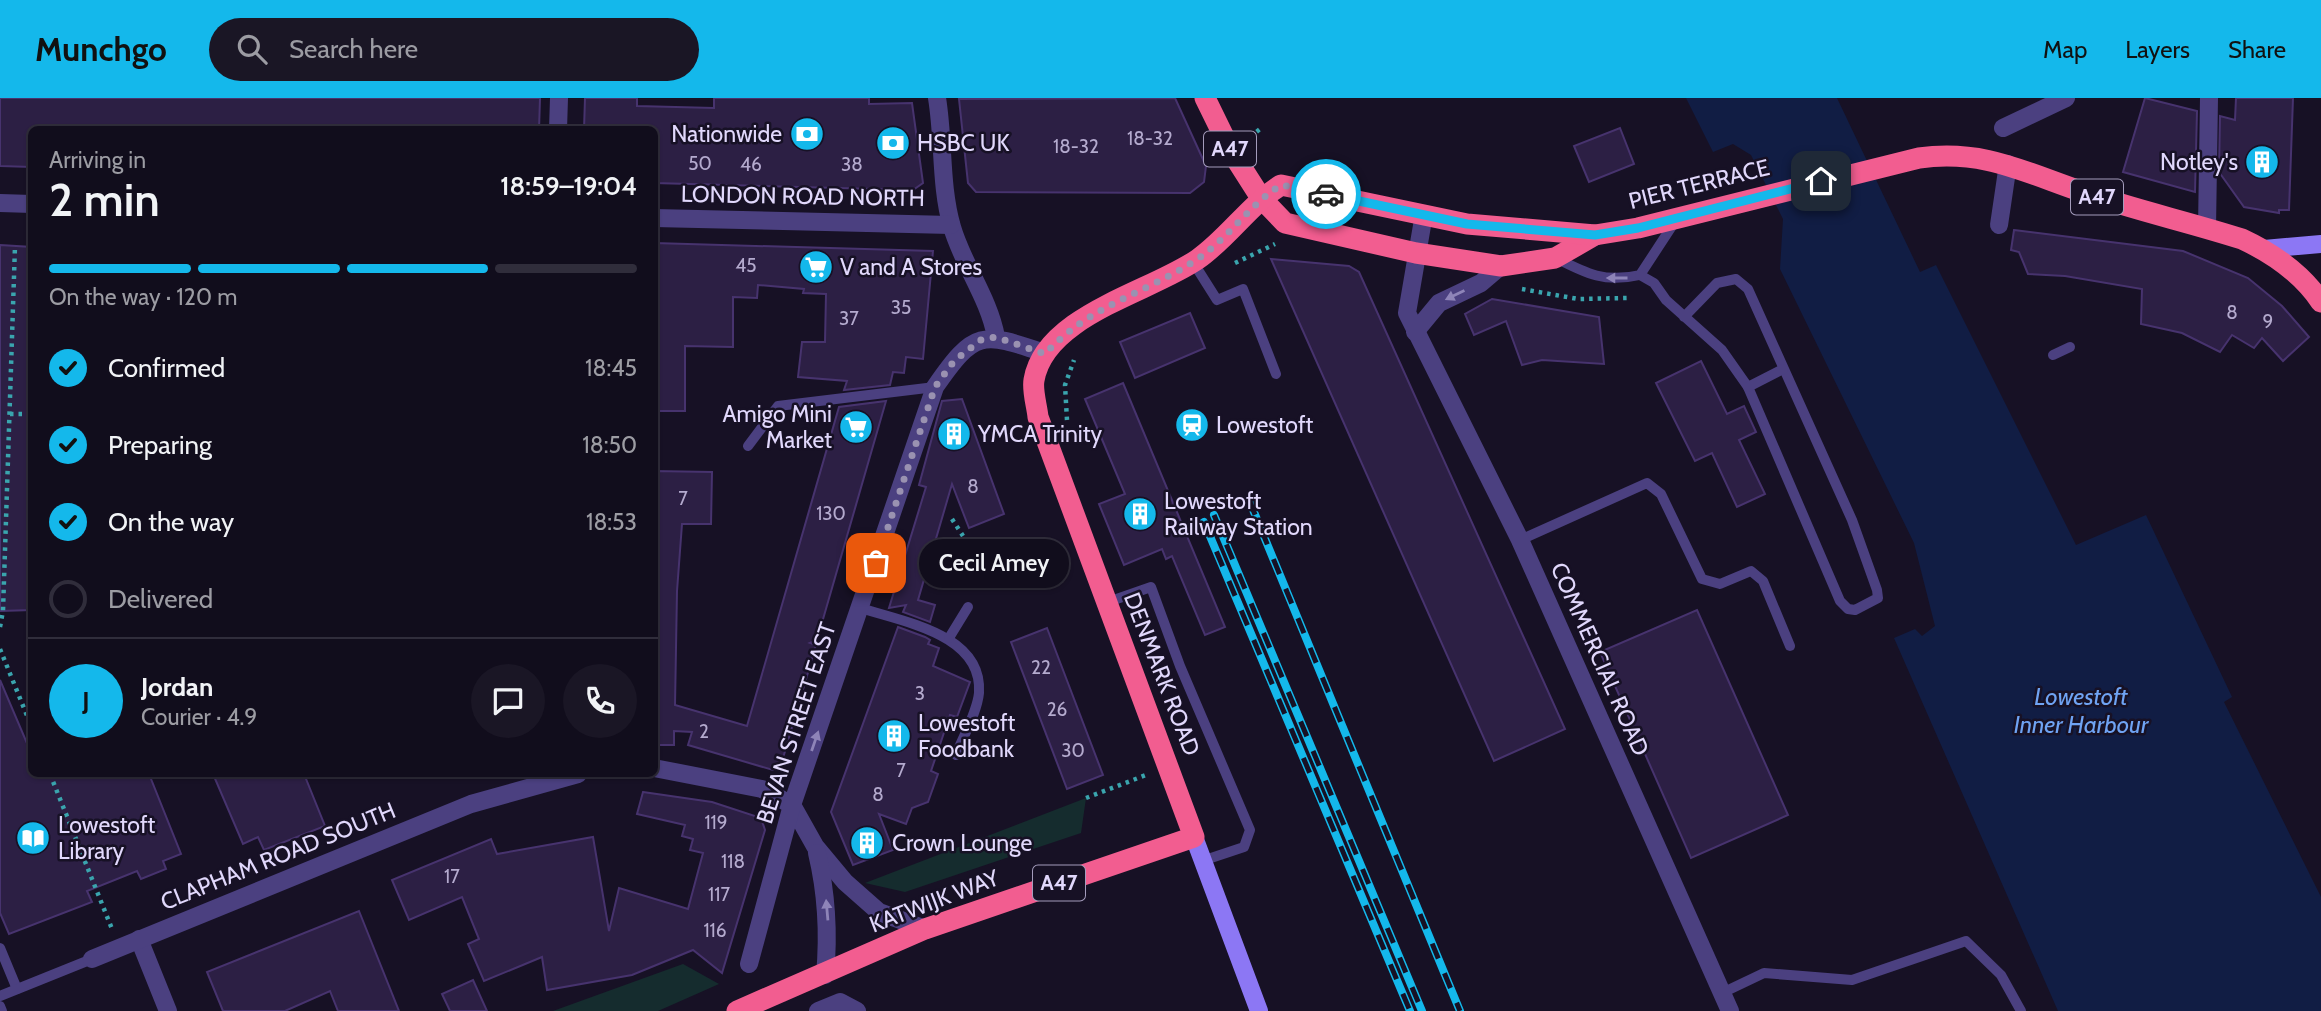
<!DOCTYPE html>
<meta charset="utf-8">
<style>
body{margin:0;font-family:Cabin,sans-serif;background:#1a1625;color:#f1f3f6;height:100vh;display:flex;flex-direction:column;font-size:26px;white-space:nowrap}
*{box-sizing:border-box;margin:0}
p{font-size:23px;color:#9c9ca3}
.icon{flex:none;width:38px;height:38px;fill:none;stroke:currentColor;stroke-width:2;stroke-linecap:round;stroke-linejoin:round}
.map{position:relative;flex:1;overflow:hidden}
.sheet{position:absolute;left:28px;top:28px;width:630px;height:651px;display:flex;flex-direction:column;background:#110d1c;border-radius:10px;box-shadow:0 2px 5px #0004,0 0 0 2px #302d3b}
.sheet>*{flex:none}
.pin{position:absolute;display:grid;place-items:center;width:60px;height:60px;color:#fff;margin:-30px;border-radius:14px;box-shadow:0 4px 10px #0006}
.courier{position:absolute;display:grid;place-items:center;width:70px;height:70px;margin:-35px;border:5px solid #14b8eb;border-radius:50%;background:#fff;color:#222;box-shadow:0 2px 9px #0007}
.bubble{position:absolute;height:49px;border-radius:24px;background:#110d1c;box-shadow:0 2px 5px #0004,0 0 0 2px #302d3b;font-size:23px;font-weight:600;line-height:49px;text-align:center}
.headline em{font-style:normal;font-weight:600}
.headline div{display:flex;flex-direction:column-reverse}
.headline{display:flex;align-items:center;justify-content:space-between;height:119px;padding:0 21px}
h1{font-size:46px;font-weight:600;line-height:52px}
.bar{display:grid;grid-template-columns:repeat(4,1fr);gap:10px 7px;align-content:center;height:84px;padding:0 21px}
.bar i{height:9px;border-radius:5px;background:#302d3b}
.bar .active{background:#14b8eb}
.bar p{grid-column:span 4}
.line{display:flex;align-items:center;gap:18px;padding:0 21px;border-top:2px solid #302d3b}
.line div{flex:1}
.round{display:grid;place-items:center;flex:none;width:74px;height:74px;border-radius:37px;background:#1a1625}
ol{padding:0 21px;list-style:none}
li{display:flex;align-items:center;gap:21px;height:77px}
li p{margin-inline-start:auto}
li .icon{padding:7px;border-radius:50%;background:#14b8eb;color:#111;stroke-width:4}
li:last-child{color:#9c9ca3}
li i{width:38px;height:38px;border:4px solid #302d3b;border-radius:50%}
header{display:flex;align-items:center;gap:42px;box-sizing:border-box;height:98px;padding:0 35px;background:#14b8eb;color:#111}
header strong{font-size:33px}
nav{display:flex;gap:38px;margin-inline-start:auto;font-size:24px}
.search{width:490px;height:63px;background:#1a1625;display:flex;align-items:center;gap:18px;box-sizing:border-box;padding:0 24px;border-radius:38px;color:#9c9ca3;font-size:26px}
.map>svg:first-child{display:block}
.green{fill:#152c2e}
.water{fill:#111d44}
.building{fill:#2c1f44;stroke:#47336e;stroke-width:2}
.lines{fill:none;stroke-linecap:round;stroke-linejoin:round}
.path{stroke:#3aa5ae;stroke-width:4.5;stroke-dasharray:3.5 5;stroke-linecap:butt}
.lane{stroke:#4b4080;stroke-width:10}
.street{stroke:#4b4080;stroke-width:18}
.secondary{stroke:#8c77f4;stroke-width:18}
.highway{stroke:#f25d90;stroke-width:21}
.rail-casing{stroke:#14b8eb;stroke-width:8}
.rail{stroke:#171125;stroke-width:5;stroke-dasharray:16;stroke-linecap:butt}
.oneway{fill:#8e84b8}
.done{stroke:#9a92b1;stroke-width:7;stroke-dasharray:0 12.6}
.route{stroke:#14b8eb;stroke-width:9}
.labels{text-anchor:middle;stroke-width:5;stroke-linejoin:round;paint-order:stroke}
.number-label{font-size:19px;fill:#b4aace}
.shield{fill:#171125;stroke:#a49cbc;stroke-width:2}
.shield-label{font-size:21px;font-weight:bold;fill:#e1d8fc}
.poi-label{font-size:23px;fill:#e1d8fc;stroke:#171125;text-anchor:start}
.street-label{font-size:23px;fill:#e1d8fc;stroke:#171125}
.water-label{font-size:24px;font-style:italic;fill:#6fa3f3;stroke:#171125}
</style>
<header>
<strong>Munchgo</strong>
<div class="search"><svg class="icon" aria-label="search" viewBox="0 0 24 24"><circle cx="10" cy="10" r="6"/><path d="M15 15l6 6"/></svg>Search here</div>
<nav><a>Map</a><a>Layers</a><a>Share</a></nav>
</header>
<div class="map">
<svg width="2321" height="913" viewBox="0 0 2321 913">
<rect width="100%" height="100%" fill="#171125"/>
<g class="green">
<path d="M1086,700L1081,735L905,794L865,785Z"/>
<path d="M683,866L719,886L658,913H553Z"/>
</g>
<path class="water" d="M1686,0H1837L1920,174L1936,167L2076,447L2146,417L2232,599L2224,604L2321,799V913H2058L1894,540L1915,531L1922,538L1935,528L1914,445L1780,171L1783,121L1751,57L1733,46L1713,54Z"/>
<g class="building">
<path d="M0,0H540L539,32H32V69L0,68Z"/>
<path d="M585,0H637V8L714,10V0H869V6L912,5L923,85L913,92L654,85V32H584Z"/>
<path d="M1175,0L1206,68L1204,84L1190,95L976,94L968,85L959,1Z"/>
<path d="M2145,0L2197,13L2195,94L2123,74Z"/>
<path d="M2236,0H2293L2289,112H2279V115L2244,109L2219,74L2220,18L2235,22Z"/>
<path d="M1620,30L1634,66L1589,84L1574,48Z"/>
<path d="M2014,132L2183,153L2248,180L2282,208L2309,239L2283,263L2262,240L2254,250L2232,237L2220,254L2182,235L2141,226L2142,191L2065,178L2028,176L2019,154L2011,152Z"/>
<path d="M654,145L933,153L923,261L906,259L904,275L893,274L890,287L844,292L847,283L798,279L802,244H825L826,196L803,195L804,191L758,187L757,200L733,199V249L685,248V313H654Z"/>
<path d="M0,147L32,149V512L0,513Z"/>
<path d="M1271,161L1349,168L1359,174L1565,631L1494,663Z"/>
<path d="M1492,201L1599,219L1604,266L1542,262L1522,267L1506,223L1474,237L1465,216Z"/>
<path d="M1190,215L1205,250L1135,280L1120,244Z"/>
<path d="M1701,263L1727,316L1744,308L1756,334L1739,342L1765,396L1737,409L1712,355L1695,363L1656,285Z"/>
<path d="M1123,285L1225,529L1205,537L1172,458L1166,461L1162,451L1124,467L1099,406L1125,396L1085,301Z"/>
<path d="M962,301L1004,416L969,430L952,386L918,502L935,507L930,524L903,514L906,507L889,510L926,389L919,387L942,303Z"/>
<path d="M886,303L817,542L810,545L816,547L781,667L773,672L688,647L692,634L674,633V647H654V373L712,374L711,426H682L677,493L675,607L747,628L839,309Z"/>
<path d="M1697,512L1788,717L1691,760L1600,554Z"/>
<path d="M898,529L925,539L930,542L928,546L939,550L933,568L970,584L957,619L950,617L931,673L938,676L928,704L912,710L906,726L879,716L893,752L853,767L831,714Z"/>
<path d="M1047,530L1103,677L1067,691L1011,544Z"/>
<path d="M0,582L32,657V676H149L181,756L163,763L166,771L141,781L137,773L87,793L92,804L9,836L0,815Z"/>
<path d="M213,676H304L325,728L264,752L258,739L243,746Z"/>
<path d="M643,694L712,704L761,720L765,732L722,875L693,852L632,877L547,892L542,859L484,883L468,846L479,841L462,799L409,822L392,782L491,741L497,756L593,739L609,833L619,790L688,811L703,755L690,752L693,741L682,738L685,727L637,716Z"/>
<path d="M359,813L399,913H338L330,893L285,913H223L207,874Z"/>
<path d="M473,882L487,913H450L442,896Z"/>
</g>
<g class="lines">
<g class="path">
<path d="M1250,39L1260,31"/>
<path d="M1235,165L1275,146"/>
<path d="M1522,191L1578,201L1628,200"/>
<path d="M10,316H32"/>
<path d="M1067,322L1065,287L1074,262"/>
<path d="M952,421L963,438"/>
<path d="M0,529L3,513L15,148"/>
<path d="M0,551L32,630"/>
<path d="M50,676L112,831"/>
<path d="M1086,700L1146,677"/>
</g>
<g class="lane">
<path d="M1556,160C1587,176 1605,185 1640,177L1676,122"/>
<path d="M1193,164L1217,202L1243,191L1276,276"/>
<path d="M1640,177L1654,185L1666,202L1722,252L1748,289L1840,503L1848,511L1855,512L1878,500L1877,492L1852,422L1748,191L1736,181L1717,185L1684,219"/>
<path d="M2053,257L2070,249"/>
<path d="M1748,289L1783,271"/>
<path d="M748,348L778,308L935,289"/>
<path d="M1520,442L1647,385L1661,396L1702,481L1720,486L1751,473L1763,483L1790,548"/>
<path d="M1108,504L1151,489L1180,568L1250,732L1244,749L1202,763"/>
<path d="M861,510C903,524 983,536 979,595C977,615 963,638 956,657"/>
<path d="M949,540L968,509"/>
<path d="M0,850L17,891"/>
<path d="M1722,895L1764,875L1852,882L1966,843L2001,877L2021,913"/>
<path d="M0,898L92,861"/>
<path d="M0,908L2,913"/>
</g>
<g class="street">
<path d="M937,0C944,42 940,88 952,129C963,167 989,200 996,239"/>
<path d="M2003,30L2066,0"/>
<path d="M558,32L559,0"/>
<path d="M0,105L32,106"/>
<path d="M1424,116L1407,215L1520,442L1730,913"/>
<path d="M654,120L951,127"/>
<path d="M1999,127L2008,66"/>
<path d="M2207,130L2209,0"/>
<path d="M1415,234L1439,205L1481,185L1501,168"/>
<path d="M654,670L762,691L792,707L815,748L845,784L879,814L925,831"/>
<path d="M817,755C827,797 829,834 825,877"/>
<path d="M139,841L168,913"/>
<path d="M92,861L471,706L578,676"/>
<path d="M749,866L792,707L935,289C975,231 982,234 1045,255"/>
<path d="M818,913L840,904L857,913"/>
</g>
<g class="secondary">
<path d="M2264,151L2321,146"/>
<path d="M1194,739L1259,913"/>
</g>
<g class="highway">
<path d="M1205,0L1231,53L1261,100L1285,125L1416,155L1501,168L1555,160L1595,137"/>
<path d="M737,913L925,831L1194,739L1038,319C1037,308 1032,293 1034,282C1045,217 1151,194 1198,161C1229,139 1249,107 1281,87L1467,126L1595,137L1638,130L1919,60C1983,51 2024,74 2083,94C2135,112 2189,124 2242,141C2272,155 2302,176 2321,204"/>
</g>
<g class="rail-casing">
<g id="rail">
<path d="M1249,402L1460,913"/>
<path d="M1214,417L1422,913"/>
<path d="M1204,424L1410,913"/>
</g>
</g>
<use href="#rail" class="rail"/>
</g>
<defs><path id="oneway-solid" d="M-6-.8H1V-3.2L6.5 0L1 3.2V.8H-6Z" transform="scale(1.75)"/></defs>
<g class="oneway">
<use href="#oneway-solid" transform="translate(1617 180) rotate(180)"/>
<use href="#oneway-solid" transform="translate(1455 197) rotate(154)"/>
<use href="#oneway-solid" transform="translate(815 643) rotate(-71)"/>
<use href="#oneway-solid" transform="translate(827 812) rotate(-95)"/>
</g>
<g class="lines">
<path class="done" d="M876,465L935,289L954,263L982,241L996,239L1045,256C1091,206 1143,197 1196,162C1229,140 1249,107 1281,87L1326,96"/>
<path class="route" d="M1326,96L1467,126L1595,137L1638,130L1821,83"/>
</g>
<defs>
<g id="bank-disc" transform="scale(1.75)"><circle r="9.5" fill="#14b8eb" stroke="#171125"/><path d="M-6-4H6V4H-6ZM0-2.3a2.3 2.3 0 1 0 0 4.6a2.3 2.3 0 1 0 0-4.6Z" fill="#fff"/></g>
<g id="building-disc" transform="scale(1.75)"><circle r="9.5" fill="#14b8eb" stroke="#171125"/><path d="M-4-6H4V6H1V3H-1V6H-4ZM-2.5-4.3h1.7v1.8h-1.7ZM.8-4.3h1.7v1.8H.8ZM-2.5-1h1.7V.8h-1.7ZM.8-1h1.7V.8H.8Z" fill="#fff"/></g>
<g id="supermarket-disc" transform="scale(1.75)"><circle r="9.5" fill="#14b8eb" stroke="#171125"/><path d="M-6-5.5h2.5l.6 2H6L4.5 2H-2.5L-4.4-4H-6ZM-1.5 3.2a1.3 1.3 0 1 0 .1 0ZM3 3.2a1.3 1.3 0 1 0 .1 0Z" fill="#fff"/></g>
<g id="station-disc" transform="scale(1.75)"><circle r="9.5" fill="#14b8eb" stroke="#171125"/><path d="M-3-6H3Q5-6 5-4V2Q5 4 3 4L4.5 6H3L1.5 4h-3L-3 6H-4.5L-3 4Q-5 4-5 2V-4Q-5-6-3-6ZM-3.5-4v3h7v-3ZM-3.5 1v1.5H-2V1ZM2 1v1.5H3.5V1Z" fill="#fff"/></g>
<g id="library-disc" transform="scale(1.75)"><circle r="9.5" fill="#14b8eb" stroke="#171125"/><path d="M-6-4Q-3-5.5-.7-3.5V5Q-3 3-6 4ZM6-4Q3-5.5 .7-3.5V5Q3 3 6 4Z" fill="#fff"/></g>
</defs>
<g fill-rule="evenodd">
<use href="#bank-disc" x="807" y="36"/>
<use href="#bank-disc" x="893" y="45"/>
<use href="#building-disc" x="2262" y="64"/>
<use href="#supermarket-disc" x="816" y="169"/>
<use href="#station-disc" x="1192" y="327"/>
<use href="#supermarket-disc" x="856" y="329"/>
<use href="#building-disc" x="954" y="336"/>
<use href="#building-disc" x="1140" y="416"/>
<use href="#building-disc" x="894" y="638"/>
<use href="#library-disc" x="33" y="740"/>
<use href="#building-disc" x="867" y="745"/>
</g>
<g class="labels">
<g class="number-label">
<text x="1150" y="47">18-32</text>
<text x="1076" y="55">18-32</text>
<text x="700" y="72">50</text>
<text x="751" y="73">46</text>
<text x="852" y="73">38</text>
<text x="746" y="174">45</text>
<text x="901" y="216">35</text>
<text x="2232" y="221">8</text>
<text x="849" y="227">37</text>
<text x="2268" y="230">9</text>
<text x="973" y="395">8</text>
<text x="683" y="407">7</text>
<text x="831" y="422">130</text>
<text x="1041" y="576">22</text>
<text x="920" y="602">3</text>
<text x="1057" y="618">26</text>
<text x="704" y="640">2</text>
<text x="1073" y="659">30</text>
<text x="901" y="679">7</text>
<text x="878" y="703">8</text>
<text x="716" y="731">119</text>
<text x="733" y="770">118</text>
<text x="452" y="785">17</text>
<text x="719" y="803">117</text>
<text x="715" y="839">116</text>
</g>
<g class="shield">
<rect x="1204" y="33.5" width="52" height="35" rx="5"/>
<rect x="2071" y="81.5" width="52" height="35" rx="5"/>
<rect x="1033" y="767.5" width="52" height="35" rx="5"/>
</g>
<g class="shield-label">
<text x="1230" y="58">A47</text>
<text x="2097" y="106">A47</text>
<text x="1059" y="792">A47</text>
</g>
<g class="poi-label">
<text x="782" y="44" text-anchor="end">Nationwide</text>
<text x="917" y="53">HSBC UK</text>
<text x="2238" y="72" text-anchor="end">Notley's</text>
<text x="840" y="177">V and A Stores</text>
<text x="832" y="324" text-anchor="end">Amigo Mini<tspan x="832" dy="26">Market</tspan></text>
<text x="1216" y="335">Lowestoft</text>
<text x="978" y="344">YMCA Trinity</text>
<text x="1164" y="411">Lowestoft<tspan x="1164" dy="26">Railway Station</tspan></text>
<text x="918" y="633">Lowestoft<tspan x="918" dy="26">Foodbank</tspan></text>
<text x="58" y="735">Lowestoft<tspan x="58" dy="26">Library</tspan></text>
<text x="892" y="753">Crown Lounge</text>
</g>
<g class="street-label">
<text transform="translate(1699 86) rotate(-14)" y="8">PIER TERRACE</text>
<text transform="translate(803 98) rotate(1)" y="8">LONDON ROAD NORTH</text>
<text transform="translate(1600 561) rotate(66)" y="8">COMMERCIAL ROAD</text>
<text transform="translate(1162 576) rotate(69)" y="8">DENMARK ROAD</text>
<text transform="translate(796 625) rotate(-72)" y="8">BEVAN STREET EAST</text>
<text transform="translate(278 758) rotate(-22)" y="8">CLAPHAM ROAD SOUTH</text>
<text transform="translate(934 803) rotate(-21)" y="8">KATWIJK WAY</text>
</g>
<g class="water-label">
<text x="2081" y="607">Lowestoft<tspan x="2081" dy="28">Inner Harbour</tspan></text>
</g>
</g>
</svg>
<div class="pin" style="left:876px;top:465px;background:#ea580c"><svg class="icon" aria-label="bag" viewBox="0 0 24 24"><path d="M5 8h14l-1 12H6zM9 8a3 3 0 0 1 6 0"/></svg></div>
<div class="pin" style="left:1821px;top:83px;background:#1f2937"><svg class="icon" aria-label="home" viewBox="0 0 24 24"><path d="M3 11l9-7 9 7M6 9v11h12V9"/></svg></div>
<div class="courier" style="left:1326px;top:96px"><svg class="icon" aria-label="car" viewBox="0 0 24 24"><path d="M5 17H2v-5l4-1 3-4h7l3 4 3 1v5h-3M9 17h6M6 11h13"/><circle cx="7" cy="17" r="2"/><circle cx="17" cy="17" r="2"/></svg></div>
<div class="bubble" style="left:919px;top:441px;width:150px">Cecil Amey</div>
<section class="sheet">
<div class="headline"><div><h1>2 min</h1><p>Arriving in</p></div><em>18:59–19:04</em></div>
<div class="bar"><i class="active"></i><i class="active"></i><i class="active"></i><i></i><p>On the way · 120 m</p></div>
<ol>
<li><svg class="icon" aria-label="check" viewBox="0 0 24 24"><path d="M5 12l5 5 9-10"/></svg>Confirmed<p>18:45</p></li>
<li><svg class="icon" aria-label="check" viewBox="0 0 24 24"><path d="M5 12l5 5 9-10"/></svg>Preparing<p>18:50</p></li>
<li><svg class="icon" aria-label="check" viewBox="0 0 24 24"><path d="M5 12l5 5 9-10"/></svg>On the way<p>18:53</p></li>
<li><i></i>Delivered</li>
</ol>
<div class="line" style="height:126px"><b class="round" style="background:#14b8eb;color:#111">J</b><div><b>Jordan</b><p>Courier · 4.9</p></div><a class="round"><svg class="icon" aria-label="chat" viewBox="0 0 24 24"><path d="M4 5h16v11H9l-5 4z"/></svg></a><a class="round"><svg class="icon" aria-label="phone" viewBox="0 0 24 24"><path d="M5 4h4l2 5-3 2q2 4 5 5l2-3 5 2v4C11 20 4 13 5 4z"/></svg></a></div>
</section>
</div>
